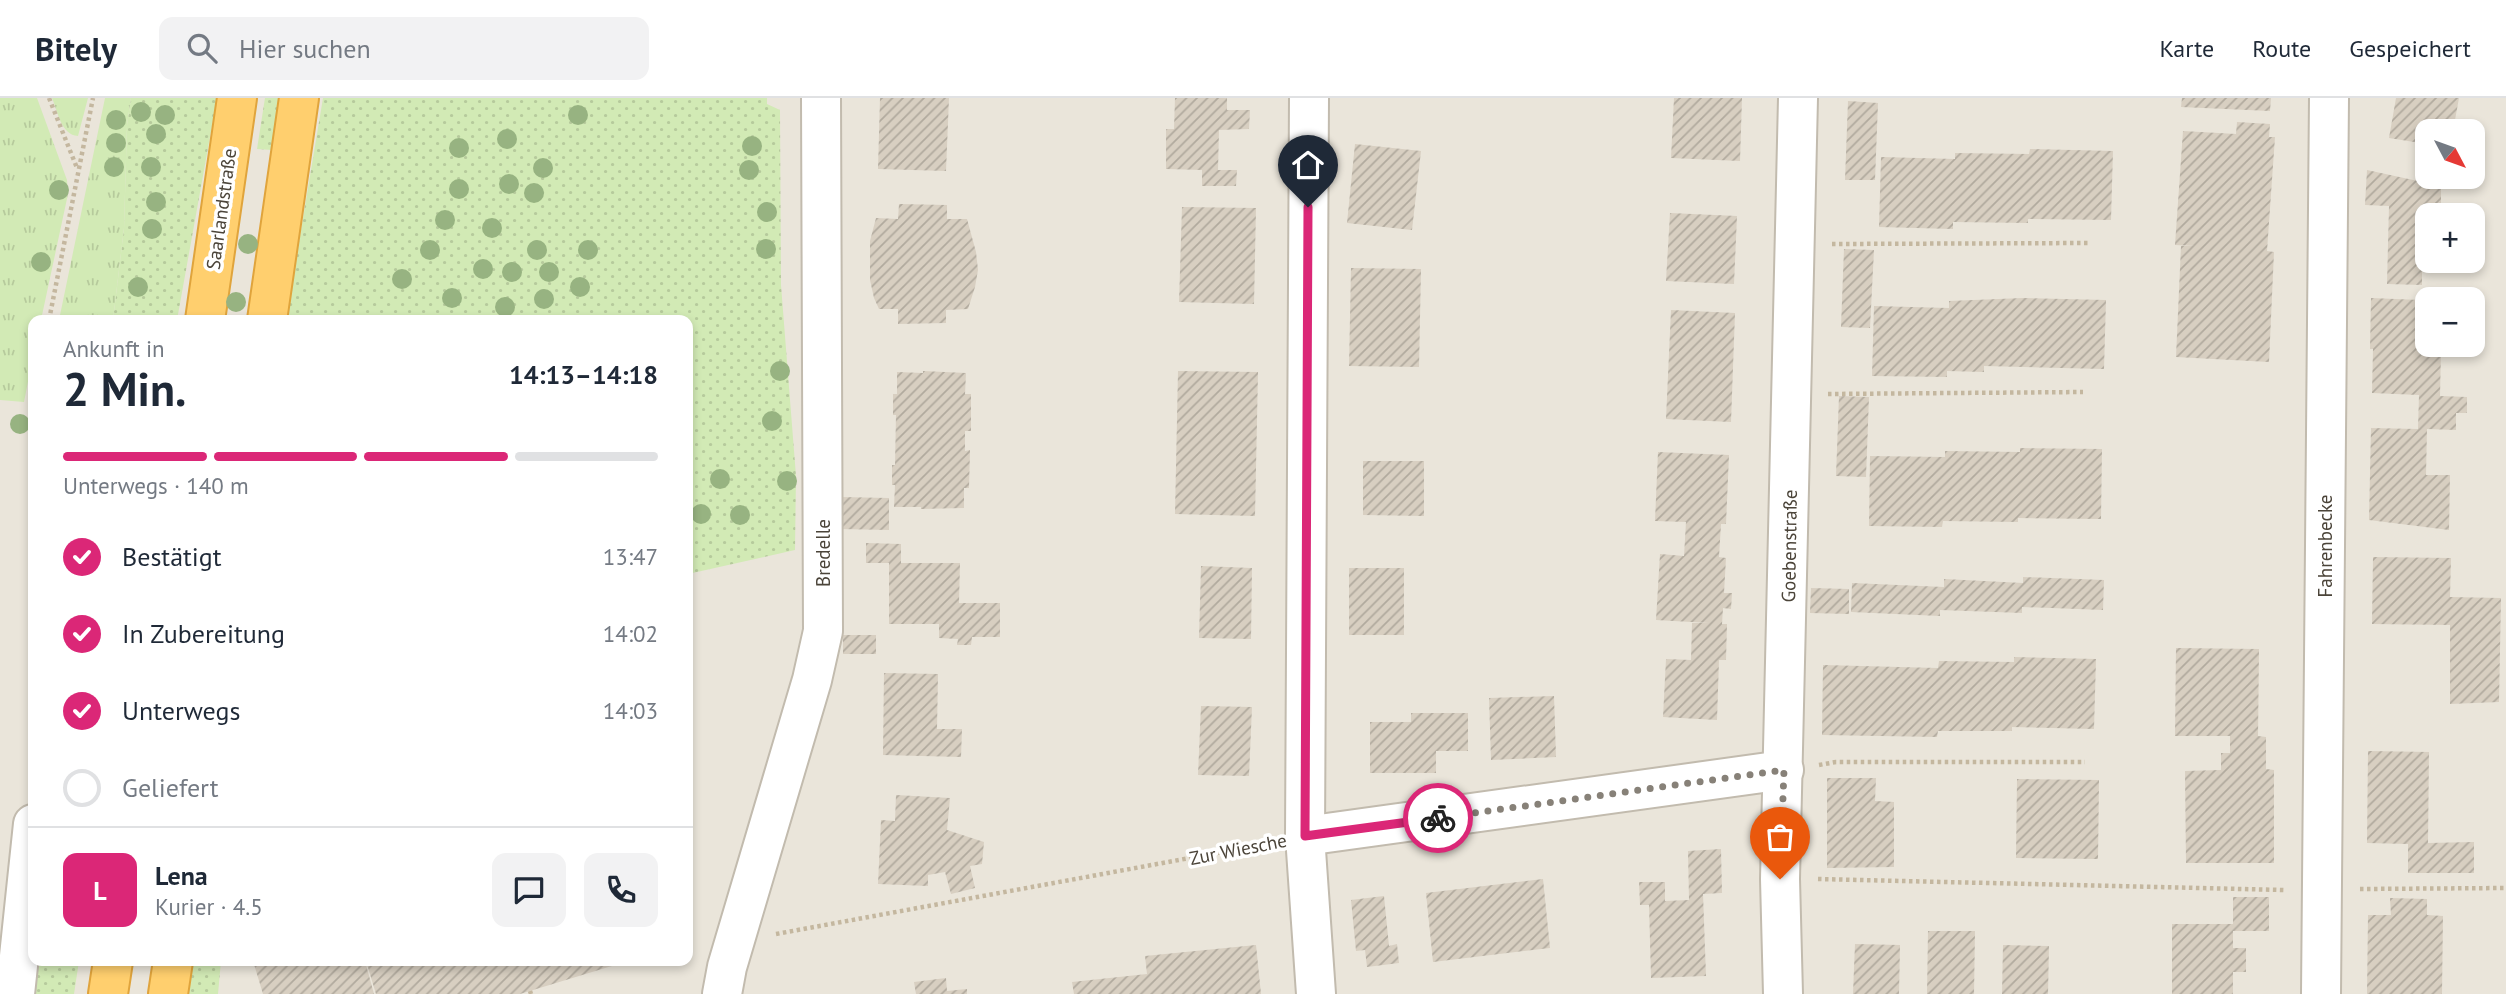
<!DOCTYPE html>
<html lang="de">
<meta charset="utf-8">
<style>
body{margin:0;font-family:"PT Sans",sans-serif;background:#f2f2f3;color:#1f2937;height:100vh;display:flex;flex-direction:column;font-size:26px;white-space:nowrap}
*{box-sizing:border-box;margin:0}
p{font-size:23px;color:#747a83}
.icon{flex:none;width:38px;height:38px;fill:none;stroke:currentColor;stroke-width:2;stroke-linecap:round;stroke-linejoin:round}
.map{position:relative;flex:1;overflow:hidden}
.drawer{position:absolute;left:28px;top:217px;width:665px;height:651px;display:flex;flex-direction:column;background:#fff;border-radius:14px;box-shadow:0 4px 10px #0003}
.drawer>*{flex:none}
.needle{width:46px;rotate:131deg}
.controls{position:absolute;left:2415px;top:21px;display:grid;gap:14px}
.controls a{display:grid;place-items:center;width:70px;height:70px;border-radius:14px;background:#fff;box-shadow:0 4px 10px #0003;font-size:35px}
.pin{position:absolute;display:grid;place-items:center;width:60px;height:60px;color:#fff;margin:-72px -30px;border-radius:50% 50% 50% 0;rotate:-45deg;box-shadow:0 0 7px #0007}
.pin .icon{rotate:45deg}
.courier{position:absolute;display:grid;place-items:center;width:70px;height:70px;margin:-35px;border:5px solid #db2777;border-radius:50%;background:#fff;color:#222;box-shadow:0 2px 9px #0007}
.summary em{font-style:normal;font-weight:600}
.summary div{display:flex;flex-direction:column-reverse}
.summary{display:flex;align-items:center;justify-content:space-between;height:119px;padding:0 35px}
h1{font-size:46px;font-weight:600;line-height:52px}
.bar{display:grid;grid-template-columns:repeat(4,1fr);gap:10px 7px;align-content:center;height:84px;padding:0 35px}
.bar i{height:9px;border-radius:5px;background:#e0e1e3}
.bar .active{background:#db2777}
.bar p{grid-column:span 4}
.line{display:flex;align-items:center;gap:18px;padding:0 35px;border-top:2px solid #e0e1e3}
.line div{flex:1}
.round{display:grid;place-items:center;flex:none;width:74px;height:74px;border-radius:14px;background:#f2f2f3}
ol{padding:0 35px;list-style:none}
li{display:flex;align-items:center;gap:21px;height:77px}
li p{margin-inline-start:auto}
li .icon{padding:7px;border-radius:50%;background:#db2777;color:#fff;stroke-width:4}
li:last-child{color:#747a83}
li i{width:38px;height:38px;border:4px solid #e0e1e3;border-radius:50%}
header{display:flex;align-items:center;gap:42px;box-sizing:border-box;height:98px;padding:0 35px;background:#fff;border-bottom:2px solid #e0e1e3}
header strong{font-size:33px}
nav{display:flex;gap:38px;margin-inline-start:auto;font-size:24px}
.search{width:490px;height:63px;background:#f2f2f3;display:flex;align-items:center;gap:18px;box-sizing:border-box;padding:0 24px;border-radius:14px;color:#747a83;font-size:26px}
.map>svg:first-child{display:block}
.residential{fill:#eae5da;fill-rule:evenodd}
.grass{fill:url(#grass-dots)}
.park{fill:url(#park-tufts)}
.building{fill:url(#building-hatch)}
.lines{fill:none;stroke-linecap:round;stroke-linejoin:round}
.street-casing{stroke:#c2bbae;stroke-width:42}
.highway-casing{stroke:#e0a43c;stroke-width:42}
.path{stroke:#c4b79f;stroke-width:4.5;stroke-dasharray:3.5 3.5;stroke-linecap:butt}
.street{stroke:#fff;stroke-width:38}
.highway{stroke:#ffcf6e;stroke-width:38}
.tree{fill:#97b381}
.done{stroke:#878178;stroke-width:7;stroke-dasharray:0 12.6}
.route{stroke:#db2777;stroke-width:9}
.labels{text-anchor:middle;stroke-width:7;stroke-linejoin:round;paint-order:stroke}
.street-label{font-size:19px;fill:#4b4439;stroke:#fff}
</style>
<header>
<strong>Bitely</strong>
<div class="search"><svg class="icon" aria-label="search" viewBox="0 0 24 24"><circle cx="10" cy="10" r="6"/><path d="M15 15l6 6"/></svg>Hier suchen</div>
<nav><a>Karte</a><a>Route</a><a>Gespeichert</a></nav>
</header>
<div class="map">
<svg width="2506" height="896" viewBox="0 0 2506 896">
<defs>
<pattern id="grass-dots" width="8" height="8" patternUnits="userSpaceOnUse" patternTransform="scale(1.75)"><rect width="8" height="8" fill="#d2eab5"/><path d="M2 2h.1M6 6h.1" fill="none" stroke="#b6ca9c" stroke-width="1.8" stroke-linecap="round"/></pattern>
<pattern id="park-tufts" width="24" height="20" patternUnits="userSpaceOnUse" patternTransform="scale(1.75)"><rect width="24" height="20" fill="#d2eab5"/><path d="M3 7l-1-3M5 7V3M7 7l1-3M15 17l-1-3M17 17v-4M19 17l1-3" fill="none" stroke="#b6ca9c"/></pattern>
<pattern id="building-hatch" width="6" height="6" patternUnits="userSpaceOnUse" patternTransform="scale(1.75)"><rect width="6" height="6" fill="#d8cfc1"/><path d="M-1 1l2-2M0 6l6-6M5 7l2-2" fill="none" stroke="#b1aa9e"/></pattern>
</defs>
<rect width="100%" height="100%" fill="#f6f3ec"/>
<path class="residential" d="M0,0H2506V896H0ZM2427,33H2473V79H2427ZM2427,117H2473V163H2427ZM2427,201H2473V247H2427ZM33,222H688V863H33Z"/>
<g class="grass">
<path d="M131,0H217L177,222H113L124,130L127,27Z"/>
<path d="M265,0H281L272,52L257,51Z"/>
<path d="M323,0H767V6L780,12L781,187L796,378L795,452L688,476V222H286Z"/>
<path d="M37,863H79L74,896H34Z"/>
<path d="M190,863H221L218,896H186Z"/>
</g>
<g class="park">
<path d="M0,0H37L67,82L68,96L41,222H33V258L24,304L0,302Z"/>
<path d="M52,0H88L78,38C61,37 58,14 52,0Z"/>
<path d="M105,0H131L127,27L124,130L113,222H59Z"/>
</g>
<g class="building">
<path d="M880,0H949L946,73L878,71Z"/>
<path d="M1175,0H1227V12H1250L1249,31L1219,32L1218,72H1237L1236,88H1202V72L1166,71V31H1174Z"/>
<path d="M1674,0H1742L1740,63L1671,60Z"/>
<path d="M2182,0H2271L2270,13L2181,9Z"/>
<path d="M2396,0H2459L2453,33H2427V46L2389,40Z"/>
<path d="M1848,3L1878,5L1875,82H1845Z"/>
<path d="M2237,24L2270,26L2269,39H2275L2267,153L2274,154L2269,264L2176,259L2181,148H2195L2175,147L2183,33L2236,36Z"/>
<path d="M1355,46L1421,53L1412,132L1347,125Z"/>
<path d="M2030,51L2113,53L2111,122L2028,121V125L1953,124V131L1879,129L1881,59L1955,61V55L2029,56Z"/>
<path d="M2367,72L2441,88V109H2457V117H2427V163H2457V171H2422V187L2387,186L2389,108L2365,107Z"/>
<path d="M899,106L947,107V121H967L976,154L978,172L975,189L968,211L946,212V225L898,226V211H879L874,200L870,182V143L876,120L898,121Z"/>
<path d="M1182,109L1256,110L1254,206L1179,204Z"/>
<path d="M1670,115L1737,118L1734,186L1666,183Z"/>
<path d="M1844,151L1874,152L1870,230L1841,229Z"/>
<path d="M1351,170L1421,171L1419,269L1349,268Z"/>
<path d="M2023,200L2106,202L2104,271L1984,268V274L1947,273V279L1872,278L1874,208L1949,210V203Z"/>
<path d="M2371,200L2420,202L2418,252L2441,253L2440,298L2467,299V315H2456V332L2427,331L2426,377H2450L2449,432L2369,422L2371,330L2418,331L2419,297L2372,295L2373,251H2370Z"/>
<path d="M1671,212L1735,215L1731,324L1666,321Z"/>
<path d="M923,273L966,275L965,296H971V333H965V353L970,352L969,390H964V410L921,411V409H894L895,387H892V367H895L896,317H893V296H897V274L923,275Z"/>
<path d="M1178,273L1258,274L1255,418L1175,416Z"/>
<path d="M1839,298L1869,299L1866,379L1836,378Z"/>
<path d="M2020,350L2102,351L2101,421L2018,420V424L1943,423L1942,429L1869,428L1870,358L1945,359V353L2020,354Z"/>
<path d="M1658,354L1729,357L1726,426H1721L1719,459L1726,460L1724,495H1732L1731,511L1723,510L1722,526H1727L1726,562H1719L1717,622L1663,619L1666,561L1691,562L1692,525H1709L1656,522L1660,456L1684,458L1686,424L1655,423Z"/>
<path d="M1363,363H1424V418L1363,417Z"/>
<path d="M840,399L889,400V432L839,431Z"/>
<path d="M866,445L901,446V465H960L959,505H1000V539H972L971,547H957L958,541L939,540V526H889V465H866Z"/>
<path d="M2373,459L2451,460L2450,499L2501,500L2499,604L2450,606V527L2372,526Z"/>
<path d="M1201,468L1252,470L1251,541L1199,540Z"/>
<rect x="1349" y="470" width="55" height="67"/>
<path d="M2023,479L2104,482L2103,512L2022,509V515L1940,512V518L1851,514L1852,485L1944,489V481L2023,485Z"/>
<path d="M1811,490L1849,491V516L1810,515Z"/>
<rect x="843" y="537" width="33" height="19"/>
<path d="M2176,550L2259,551L2258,638L2266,639V671L2274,672V765H2186L2185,673L2221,672V655H2230V638H2175Z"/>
<path d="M2014,559L2096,561L2094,631L2012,629V633H1938L1937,639L1822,637L1823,567L1938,570L1939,563L2014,564Z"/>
<path d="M884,575L938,576L937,631H962L961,659L883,657Z"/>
<path d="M1554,598L1556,659L1491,662L1489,600Z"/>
<path d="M1201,608L1252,609L1249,678L1198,677Z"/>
<path d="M1411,615H1468V653H1436V675H1370V624H1411Z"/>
<path d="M2368,653L2429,654L2428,745L2474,744V775H2408V746L2367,745Z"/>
<path d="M1827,680H1876L1875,703L1894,704V769L1827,770Z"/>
<path d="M2017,681L2099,682L2098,761L2016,760Z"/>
<path d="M896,697L950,700L947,732L984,744L982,766L970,768L975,790L951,796L945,774L928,777V788L878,786L881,722L895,723Z"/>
<path d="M1721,751L1722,795L1703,796L1706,878L1651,880L1649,807H1640L1639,784H1665V803L1689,802L1688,753Z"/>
<path d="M1543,781L1550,850L1433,864L1426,795Z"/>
<path d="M1384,798L1389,848L1397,846L1399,865L1367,869L1365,852L1356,853L1351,802Z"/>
<path d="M2233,799H2269V833H2233V850H2246V874H2233V896H2172V826H2233Z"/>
<path d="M2390,800L2427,801V817L2443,818L2442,896H2367L2368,817H2391Z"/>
<path d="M1928,833H1975L1974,896H1927Z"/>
<path d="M1855,846L1900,847L1899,896H1853Z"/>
<path d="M1256,847L1261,896H1074L1072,884L1147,876L1145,858Z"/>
<path d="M2003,847L2049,848L2048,896H2002Z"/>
<path d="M253,863H365L374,896H263Z"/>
<path d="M366,863H614L615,867L520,896H376Z"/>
<path d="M946,880L947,893L967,891V896H916L914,884Z"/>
</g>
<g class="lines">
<g class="street-casing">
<g id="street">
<path d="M1309,0L1305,738L1316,896"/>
<path d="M1305,738L1784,672"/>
<path d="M15,896L33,726"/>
<path d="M722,896L727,869L812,582L823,533L821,0"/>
<path d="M1783,896L1780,781L1798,0"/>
<path d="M2321,896L2329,0"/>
</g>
</g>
<g class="highway-casing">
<g id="highway">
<path d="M205,222L237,0"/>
<path d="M267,222L299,0"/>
<path d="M108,896L113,863"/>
<path d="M168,896L173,863"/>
</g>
</g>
<g class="path">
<path d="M49,0L77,70"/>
<path d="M1832,146L2091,145"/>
<path d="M49,222L93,0"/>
<path d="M1828,296L2083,294"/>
<path d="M1819,667L1836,664H2085"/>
<path d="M1818,781L2285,792"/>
<path d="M2360,791L2506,790"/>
<path d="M776,836L1266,746"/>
<path d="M530,893L531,896"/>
</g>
<use href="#street" class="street"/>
<use href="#highway" class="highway"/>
</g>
<g class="tree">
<circle cx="141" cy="14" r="10"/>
<circle cx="165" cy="17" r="10"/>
<circle cx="578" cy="17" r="10"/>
<circle cx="116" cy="22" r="10"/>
<circle cx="156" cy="36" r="10"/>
<circle cx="507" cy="41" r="10"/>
<circle cx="116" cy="45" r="10"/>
<circle cx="752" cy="48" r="10"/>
<circle cx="459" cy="50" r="10"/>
<circle cx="114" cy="69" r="10"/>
<circle cx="151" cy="69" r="10"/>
<circle cx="543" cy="70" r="10"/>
<circle cx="749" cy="72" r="10"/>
<circle cx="509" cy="86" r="10"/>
<circle cx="459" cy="91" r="10"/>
<circle cx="59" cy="92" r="10"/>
<circle cx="534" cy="95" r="10"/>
<circle cx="156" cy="104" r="10"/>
<circle cx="767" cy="114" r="10"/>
<circle cx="445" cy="122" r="10"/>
<circle cx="492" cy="130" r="10"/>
<circle cx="152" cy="131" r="10"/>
<circle cx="248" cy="146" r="10"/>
<circle cx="766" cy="151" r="10"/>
<circle cx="430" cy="152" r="10"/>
<circle cx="537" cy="152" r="10"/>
<circle cx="588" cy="152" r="10"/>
<circle cx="41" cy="164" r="10"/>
<circle cx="483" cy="171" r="10"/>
<circle cx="512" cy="174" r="10"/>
<circle cx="549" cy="174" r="10"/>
<circle cx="402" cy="181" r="10"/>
<circle cx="138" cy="189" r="10"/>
<circle cx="580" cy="189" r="10"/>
<circle cx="452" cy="200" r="10"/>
<circle cx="544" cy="201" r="10"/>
<circle cx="236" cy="204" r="10"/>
<circle cx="505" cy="209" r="10"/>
<circle cx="780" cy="273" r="10"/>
<circle cx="772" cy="323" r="10"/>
<circle cx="20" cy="326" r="10"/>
<circle cx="720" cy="381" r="10"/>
<circle cx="787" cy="383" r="10"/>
<circle cx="701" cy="416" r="10"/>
<circle cx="740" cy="417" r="10"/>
</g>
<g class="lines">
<path class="done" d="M1438,720L1784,672L1780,781"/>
<path class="route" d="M1308,109L1305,738L1438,720"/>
</g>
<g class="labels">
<g class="street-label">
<text transform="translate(221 111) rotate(-82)" y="7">Saarlandstraße</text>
<text transform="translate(1789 448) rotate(-89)" y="7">Goebenstraße</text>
<text transform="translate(2325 448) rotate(-90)" y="7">Fahrenbecke</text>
<text transform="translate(823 455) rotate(-90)" y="7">Bredelle</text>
<text transform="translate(1238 751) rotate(-11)" y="7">Zur Wiesche</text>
</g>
</g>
</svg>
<div class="controls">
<a><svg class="needle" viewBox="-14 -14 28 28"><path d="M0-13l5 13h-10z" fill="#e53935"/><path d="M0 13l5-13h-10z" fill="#747a83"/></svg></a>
<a>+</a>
<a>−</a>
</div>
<div class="pin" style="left:1780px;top:781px;background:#ea580c"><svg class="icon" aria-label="bag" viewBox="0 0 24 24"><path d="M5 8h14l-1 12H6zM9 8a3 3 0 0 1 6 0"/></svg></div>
<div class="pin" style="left:1308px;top:109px;background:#1f2937"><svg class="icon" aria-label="home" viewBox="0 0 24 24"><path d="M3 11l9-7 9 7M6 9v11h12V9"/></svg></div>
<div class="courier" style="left:1438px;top:720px"><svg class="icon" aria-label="bike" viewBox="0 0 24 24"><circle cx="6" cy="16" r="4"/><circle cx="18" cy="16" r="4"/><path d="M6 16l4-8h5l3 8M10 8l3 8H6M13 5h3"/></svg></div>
<section class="drawer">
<div class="summary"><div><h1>2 Min.</h1><p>Ankunft in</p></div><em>14:13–14:18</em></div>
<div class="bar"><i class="active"></i><i class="active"></i><i class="active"></i><i></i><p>Unterwegs · 140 m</p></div>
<ol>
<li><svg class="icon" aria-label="check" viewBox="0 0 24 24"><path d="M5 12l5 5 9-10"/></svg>Bestätigt<p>13:47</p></li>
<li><svg class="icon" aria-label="check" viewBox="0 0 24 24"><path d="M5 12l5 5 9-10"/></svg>In Zubereitung<p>14:02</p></li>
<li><svg class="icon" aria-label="check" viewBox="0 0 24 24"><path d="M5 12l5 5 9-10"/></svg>Unterwegs<p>14:03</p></li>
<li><i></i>Geliefert</li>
</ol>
<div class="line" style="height:126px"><b class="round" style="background:#db2777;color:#fff">L</b><div><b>Lena</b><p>Kurier · 4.5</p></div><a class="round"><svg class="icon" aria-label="chat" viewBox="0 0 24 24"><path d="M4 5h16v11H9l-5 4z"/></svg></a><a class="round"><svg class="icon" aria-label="phone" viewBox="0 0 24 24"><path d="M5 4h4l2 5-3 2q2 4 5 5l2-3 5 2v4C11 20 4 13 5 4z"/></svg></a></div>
</section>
</div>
